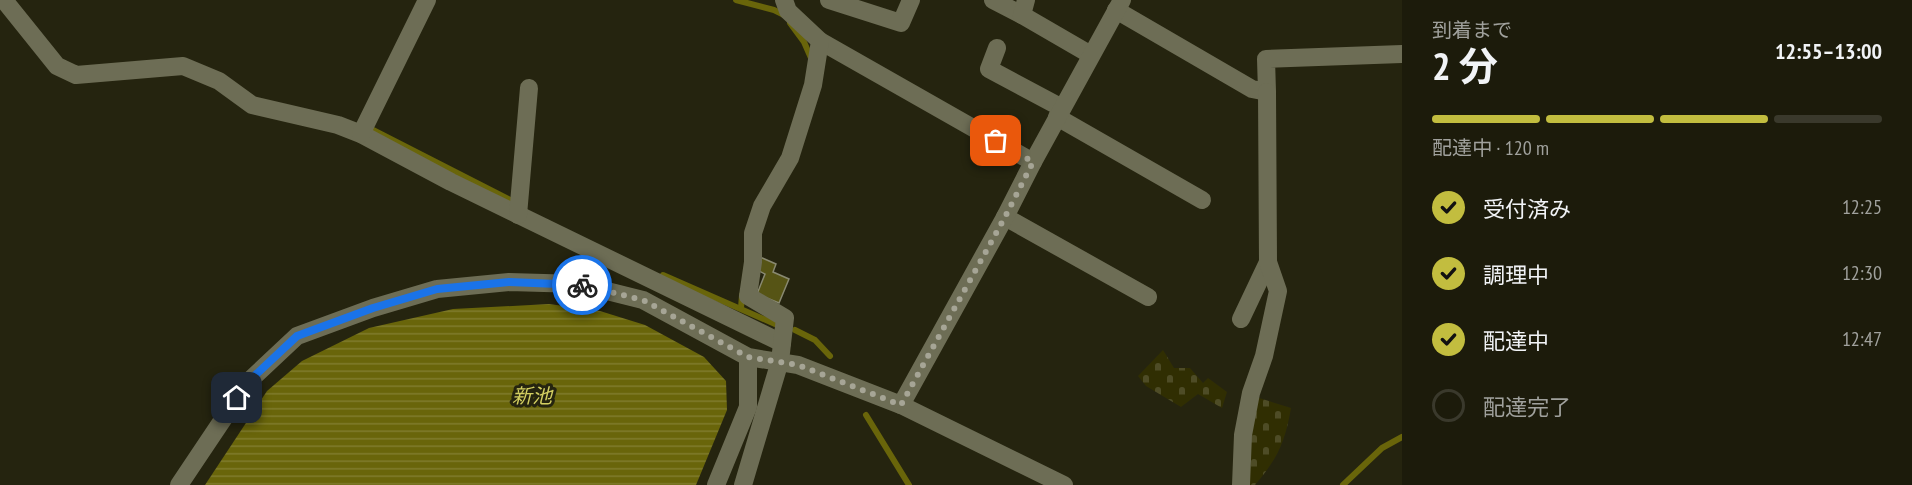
<!DOCTYPE html>
<html lang="ja">
<meta charset="utf-8">
<style>
body{margin:0;font-family:"PT Sans Narrow","Noto Sans JP",sans-serif;background:#252414;color:#f1f3f6;height:100vh;display:flex;flex-direction:column;font-size:22px;white-space:nowrap}
*{box-sizing:border-box;margin:0}
p{font-size:20px;color:#a0a19d}
.icon{flex:none;width:33px;height:33px;fill:none;stroke:currentColor;stroke-width:2;stroke-linecap:round;stroke-linejoin:round}
.map{position:relative;flex:1;overflow:hidden}
.details{display:flex;flex-direction:column;background:#1c1b0b;width:510px}
.details>*{flex:none}
.pin{position:absolute;display:grid;place-items:center;width:51px;height:51px;color:#fff;margin:-26px;border-radius:12px;box-shadow:0 3px 9px #0006}
.courier{position:absolute;display:grid;place-items:center;width:60px;height:60px;margin:-30px;border:4px solid #1a73e8;border-radius:50%;background:#fff;color:#222;box-shadow:0 2px 8px #0007}
.overview em{font-style:normal;font-weight:700}
.overview div{display:flex;flex-direction:column-reverse}
.overview{display:flex;align-items:center;justify-content:space-between;height:102px;padding:0 30px}
h1{font-size:39px;font-weight:700;line-height:45px}
.bar{display:grid;grid-template-columns:repeat(4,1fr);gap:9px 6px;align-content:center;height:72px;padding:0 30px}
.bar i{height:8px;border-radius:4px;background:#3a392c}
.bar .on{background:#c2bd3f}
.bar p{grid-column:span 4}
ol{padding:0 30px;list-style:none}
li{display:flex;align-items:center;gap:18px;height:66px}
li p{margin-inline-start:auto}
li .icon{padding:6px;border-radius:50%;background:#c2bd3f;color:#111;stroke-width:4}
li:last-child{color:#a0a19d}
li i{width:33px;height:33px;border:3px solid #3a392c;border-radius:50%}
main{display:flex;flex:1;min-height:0}
.map>svg:first-child{display:block}
.cemetery{fill:url(#cemetery-stones)}
.water{fill:url(#water-rules)}
.lines{fill:none;stroke-linecap:round;stroke-linejoin:round}
.stream{stroke:#69650a;stroke-width:6}
.building{fill:#565415;stroke:#898971;stroke-width:1.5}
.minor{stroke:#6d6d55;stroke-width:18}
.done{stroke:#a6a596;stroke-width:6;stroke-dasharray:0 10.8}
.route{stroke:#1a73e8;stroke-width:8}
.labels{text-anchor:middle;stroke-width:6;stroke-linejoin:round;paint-order:stroke}
.water-label{font-size:20px;font-style:italic;fill:#d3cf61;stroke:#25240f}
</style>
<main>
<div class="map">
<svg width="1402" height="485" viewBox="0 0 1402 485">
<defs>
<pattern id="cemetery-stones" width="16" height="16" patternUnits="userSpaceOnUse" patternTransform="scale(1.5)"><rect width="16" height="16" fill="#302e02"/><path d="M2 7V4a2 2 0 0 1 4 0v3zM10 15v-3a2 2 0 0 1 4 0v3z" fill="#4e4c26"/></pattern>
<pattern id="water-rules" width="6" height="5" patternUnits="userSpaceOnUse" patternTransform="scale(1.5)"><rect width="6" height="5" fill="#69650a"/><path d="M0 2.5h6" fill="none" stroke="#7f7b2d"/></pattern>
</defs>
<rect width="100%" height="100%" fill="#25240f"/>
<g class="cemetery">
<path d="M1163,350L1174,368H1190L1203,383L1208,378L1227,392L1222,408L1198,394L1181,407L1146,386L1138,376Z"/>
<path d="M1256,397L1291,408C1285,442 1278,458 1255,485H1246Z"/>
</g>
<path class="water" d="M549,304L600,311L645,325L704,357L726,381L727,410L696,485H205L267,391L302,361L369,328L453,309Z"/>
<g class="lines">
<g class="stream">
<path d="M736,0L774,10L784,15"/>
<path d="M790,23L804,42L811,58"/>
<path d="M373,130L512,201"/>
<path d="M663,275L775,324"/>
<path d="M741,308L742,295"/>
<path d="M795,330L815,340L830,356"/>
<path d="M866,415L909,485"/>
<path d="M1343,485L1382,448L1402,437"/>
</g>
</g>
<path class="building" d="M760,257L776,264L773,272L789,279L779,303L757,294L765,274L755,269Z"/>
<g class="lines">
<g class="minor">
<path d="M4,0L57,66L76,75L183,66L219,81L252,105L338,125L361,134L451,182L782,343"/>
<path d="M829,0L901,23L911,0"/>
<path d="M993,0L1022,15"/>
<path d="M1026,0L1022,15L1091,55"/>
<path d="M1116,10L1252,89L1267,92L1266,59L1402,54"/>
<path d="M820,41L1033,162"/>
<path d="M997,48L989,69L1062,108"/>
<path d="M1057,117L1202,200"/>
<path d="M361,134L427,0"/>
<path d="M518,215L529,88"/>
<path d="M1005,217L1148,297"/>
<path d="M1241,319L1268,262"/>
<path d="M901,405L1005,217L1033,162L1122,0"/>
<path d="M179,485L248,382L297,336L373,308L437,289L509,282L579,284L643,300L748,357L798,365L901,405L1064,485"/>
<path d="M716,485L748,407V357"/>
<path d="M743,485L780,361L785,318L748,296L753,262V233L762,206L790,158L813,85L820,41L788,11L784,0"/>
<path d="M1241,485L1243,435L1251,393L1264,356L1278,291L1268,262L1267,92"/>
</g>
</g>
<g class="lines">
<path class="done" d="M582,285L643,300L748,357L798,365L901,405L1005,217L1033,162L996,141"/>
<path class="route" d="M237,398L248,382L297,336L373,308L437,289L509,282L582,285"/>
</g>
<g class="labels">
<g class="water-label">
<text x="532" y="403">新池</text>
</g>
</g>
</svg>
<div class="pin" style="left:996px;top:141px;background:#ea580c"><svg class="icon" aria-label="bag" viewBox="0 0 24 24"><path d="M5 8h14l-1 12H6zM9 8a3 3 0 0 1 6 0"/></svg></div>
<div class="pin" style="left:237px;top:398px;background:#1f2937"><svg class="icon" aria-label="home" viewBox="0 0 24 24"><path d="M3 11l9-7 9 7M6 9v11h12V9"/></svg></div>
<div class="courier" style="left:582px;top:285px"><svg class="icon" aria-label="bike" viewBox="0 0 24 24"><circle cx="6" cy="16" r="4"/><circle cx="18" cy="16" r="4"/><path d="M6 16l4-8h5l3 8M10 8l3 8H6M13 5h3"/></svg></div>
</div>
<section class="details">
<div class="overview"><div><h1>2 分</h1><p>到着まで</p></div><em>12:55–13:00</em></div>
<div class="bar"><i class="on"></i><i class="on"></i><i class="on"></i><i></i><p>配達中 · 120 m</p></div>
<ol>
<li><svg class="icon" aria-label="check" viewBox="0 0 24 24"><path d="M5 12l5 5 9-10"/></svg>受付済み<p>12:25</p></li>
<li><svg class="icon" aria-label="check" viewBox="0 0 24 24"><path d="M5 12l5 5 9-10"/></svg>調理中<p>12:30</p></li>
<li><svg class="icon" aria-label="check" viewBox="0 0 24 24"><path d="M5 12l5 5 9-10"/></svg>配達中<p>12:47</p></li>
<li><i></i>配達完了</li>
</ol>
</section>
</main>
